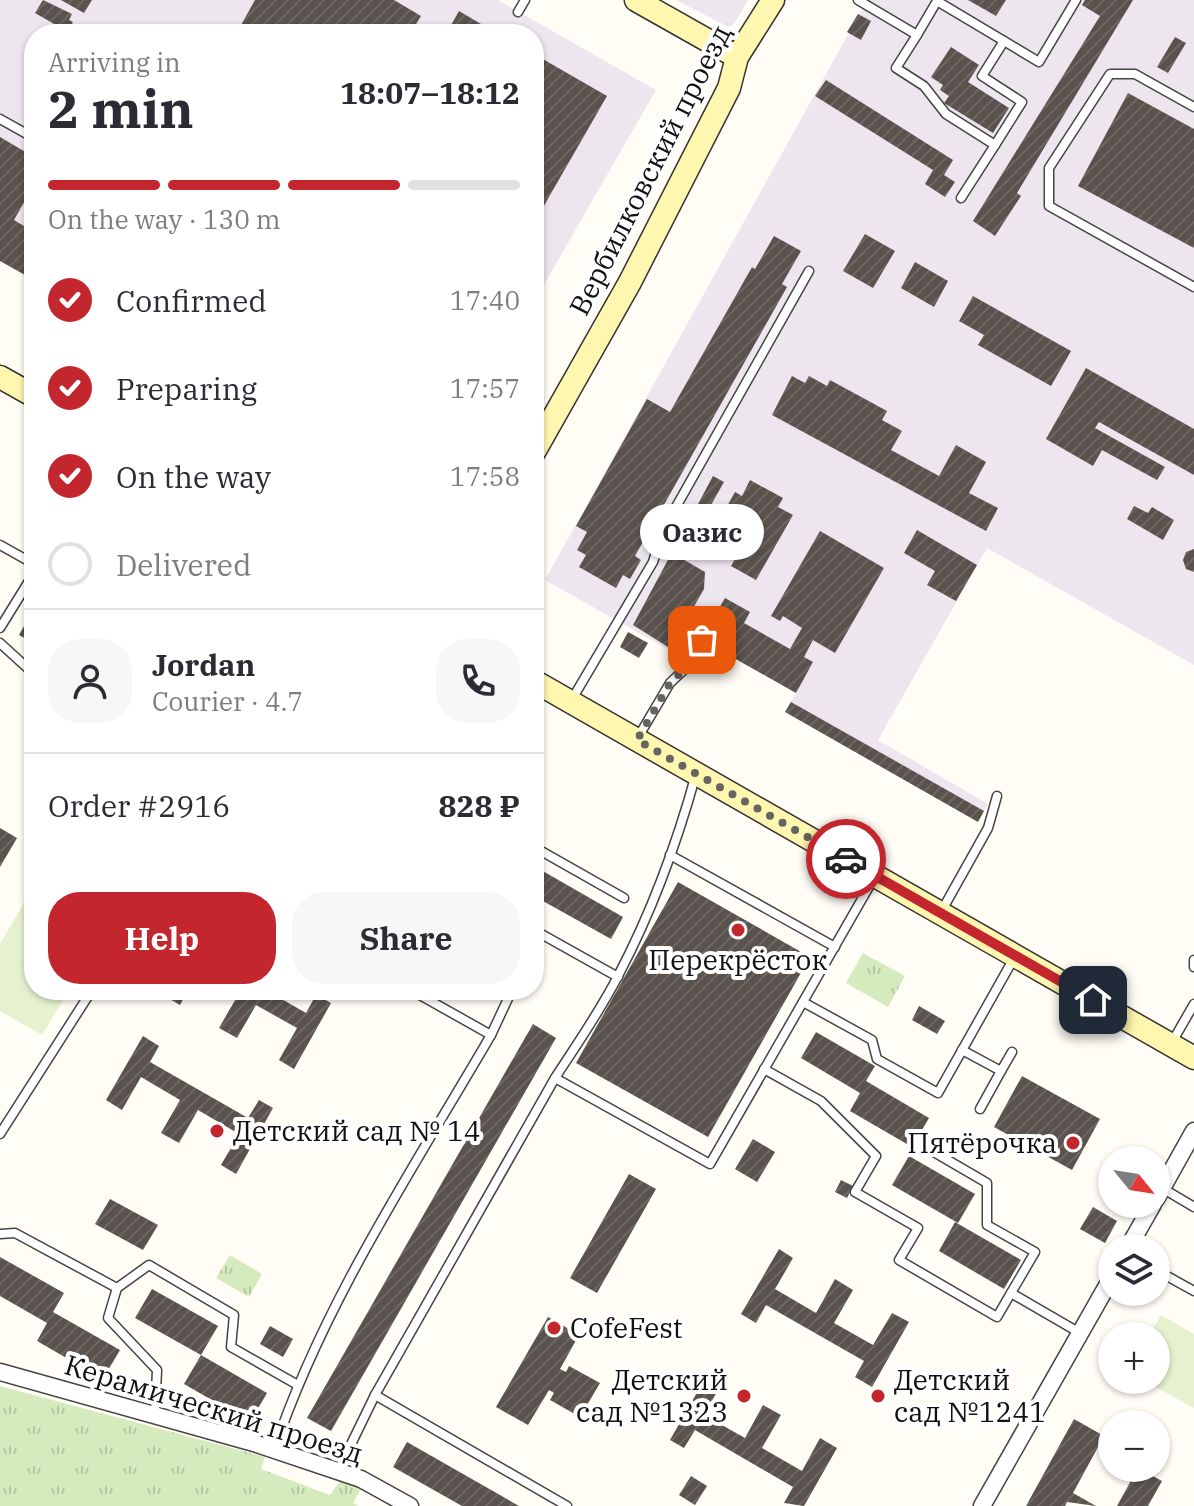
<!DOCTYPE html>
<meta charset="utf-8">
<style>
body{margin:0;font-family:"IBM Plex Serif",serif;background:#f7f7f7;color:#2b2b33;height:100vh;display:flex;flex-direction:column;font-size:30px;white-space:nowrap}
*{box-sizing:border-box;margin:0}
p{font-size:26px;color:#7c7c81}
.icon{flex:none;width:44px;height:44px;fill:none;stroke:currentColor;stroke-width:2;stroke-linecap:round;stroke-linejoin:round}
.map{position:relative;flex:1;overflow:hidden}
.drawer{position:absolute;left:24px;top:24px;width:520px;height:976px;display:flex;flex-direction:column;background:#fff;border-radius:32px;box-shadow:0 2px 6px #0004}
.drawer>*{flex:none}
.needle{width:52px;rotate:120deg}
.buttons{position:absolute;left:1098px;top:1146px;display:grid;gap:16px}
.buttons a{display:grid;place-items:center;width:72px;height:72px;border-radius:50%;background:#fff;box-shadow:0 2px 6px #0004;font-size:40px}
.pin{position:absolute;display:grid;place-items:center;width:68px;height:68px;color:#fff;margin:-34px;border-radius:16px;box-shadow:0 4px 12px #0006}
.courier{position:absolute;display:grid;place-items:center;width:80px;height:80px;margin:-40px;border:6px solid #c4262e;border-radius:50%;background:#fff;color:#222;box-shadow:0 2px 10px #0007}
.bubble{position:absolute;height:56px;border-radius:28px;background:#fff;box-shadow:0 2px 6px #0004;font-size:26px;font-weight:800;line-height:56px;text-align:center}
.head em{font-style:normal;font-weight:800}
.head div{display:flex;flex-direction:column-reverse}
.head{display:flex;align-items:center;justify-content:space-between;height:136px;padding:0 24px}
h1{font-size:52px;font-weight:800;line-height:60px}
.bar{display:grid;grid-template-columns:repeat(4,1fr);gap:12px 8px;align-content:center;height:96px;padding:0 24px}
.bar i{height:10px;border-radius:6px;background:#e1e1e2}
.bar .on{background:#c4262e}
.bar p{grid-column:span 4}
.line{display:flex;align-items:center;gap:20px;padding:0 24px;border-top:2px solid #e1e1e2}
.line div{flex:1}
.round{display:grid;place-items:center;flex:none;width:84px;height:84px;border-radius:32px;background:#f7f7f7}
ol{padding:0 24px;list-style:none}
li{display:flex;align-items:center;gap:24px;height:88px}
li p{margin-inline-start:auto}
li .icon{padding:8px;border-radius:50%;background:#c4262e;color:#fff;stroke-width:4}
li:last-child{color:#7c7c81}
li i{width:44px;height:44px;border:4px solid #e1e1e2;border-radius:50%}
.action{display:flex;gap:16px;margin-top:auto;padding:16px 24px}
.action a{flex:1;height:92px;border-radius:32px;background:#c4262e;color:#fff;font-size:32px;font-weight:800;line-height:92px;text-align:center}
.action a+a{background:#f7f7f7;color:#2b2b33}
.map>svg:first-child{display:block}
.industrial{fill:#eee6ef}
.park{fill:url(#park-tufts)}
.pitch{fill:#e6f2cf}
.building{fill:url(#building-hatch)}
.lines{fill:none;stroke-linecap:round;stroke-linejoin:round}
.lane-casing{stroke:#444;stroke-width:11}
.street-casing{stroke:#444;stroke-width:19}
.secondary-casing{stroke:#333;stroke-width:25}
.lane{stroke:#fff;stroke-width:8}
.street{stroke:#fff;stroke-width:16}
.secondary{stroke:#fff6b0;stroke-width:22}
.done{stroke:#646461;stroke-width:8;stroke-dasharray:0 14.4}
.route{stroke:#c4262e;stroke-width:10}
.poi-dot{fill:#c4262e;stroke:#fff;stroke-width:3}
.labels{text-anchor:middle;stroke-width:8;stroke-linejoin:round;paint-order:stroke}
.street-label{font-size:28px;fill:#111;stroke:#fff}
.poi-label{font-size:28px;fill:#111;stroke:#fff;text-anchor:start}
</style>
<div class="map">
<svg width="1194" height="1506" viewBox="0 0 1194 1506">
<defs>
<pattern id="park-tufts" width="24" height="20" patternUnits="userSpaceOnUse" patternTransform="scale(2)"><rect width="24" height="20" fill="#d5ebbd"/><path d="M3 7l-1-3M5 7V3M7 7l1-3M15 17l-1-3M17 17v-4M19 17l1-3" fill="none" stroke="#b6c8a1"/></pattern>
<pattern id="building-hatch" width="6" height="6" patternUnits="userSpaceOnUse" patternTransform="scale(2)"><rect width="6" height="6" fill="#5a524d"/><path d="M-1 1l2-2M0 6l6-6M5 7l2-2" fill="none" stroke="#6d6662"/></pattern>
</defs>
<rect width="100%" height="100%" fill="#fffdf5"/>
<g class="industrial">
<path d="M0,0H498L656,90L534,302V34H34V280L0,261Z"/>
<path d="M676,0H748L734,24L728,27Z"/>
<path d="M867,0H1194V665L987,548L878,740L988,804L978,822L785,712L796,693L711,645L688,634L676,654L545,580Z"/>
</g>
<g class="park">
<path d="M863,953L905,976L888,1007L846,983Z"/>
<path d="M230,1255L262,1274L249,1297L216,1278Z"/>
<path d="M0,1386L265,1457L261,1469L330,1495L342,1478L363,1485L353,1503L358,1506H0Z"/>
</g>
<g class="pitch">
<path d="M34,886V990H69L42,1035L0,1011V944Z"/>
<path d="M1161,1315L1194,1334V1408L1143,1380H1156V1336H1149Z"/>
</g>
<g class="building">
<path d="M43,0L72,14L69,20L73,22L68,32L35,13Z"/>
<path d="M61,0H92L84,13Z"/>
<path d="M255,0H394L421,16L410,34H236Z"/>
<path d="M968,0H1006L996,16Z"/>
<path d="M1085,0H1133L1017,193L1021,196L995,236L973,221L1100,16L1082,5Z"/>
<path d="M459,11L498,34H446Z"/>
<path d="M858,14L871,21L861,40L847,32Z"/>
<path d="M1175,37L1186,43L1168,73L1157,67Z"/>
<path d="M951,47L979,65L968,82L1009,108L993,133L944,103L949,96L940,90L943,85L931,77Z"/>
<path d="M534,54L607,96L534,223Z"/>
<path d="M826,80L953,160L944,175L955,182L945,197L925,184L933,170L815,96Z"/>
<path d="M1128,93L1194,129V248L1078,186Z"/>
<path d="M0,137L34,157V185L14,220L34,232V280L0,261Z"/>
<path d="M865,234L895,251L873,288L843,271Z"/>
<path d="M774,236L801,251L782,284L787,287L635,556L641,560L630,579L623,575L616,588L579,567L586,555L577,550L587,532L576,526L647,399L670,412L752,267L755,269Z"/>
<path d="M915,262L948,281L934,307L901,288Z"/>
<path d="M973,296L1071,351L1051,386L978,345L984,335L959,321Z"/>
<path d="M1086,368L1194,429V475L1099,422L1095,428L1165,467L1157,480L1102,450L1093,466L1046,439Z"/>
<path d="M792,376L805,383L809,376L827,386L830,380L887,411L882,420L902,431L891,450L939,476L956,445L986,462L969,493L998,508L986,531L772,415Z"/>
<path d="M713,476L724,482L681,558L705,572L704,589L692,610L698,613L676,652L633,625Z"/>
<path d="M750,480L783,498L778,507L793,515L756,580L731,566L746,539L736,534L733,538L715,528L735,492L742,496Z"/>
<path d="M1134,506L1148,513L1152,507L1174,520L1163,540L1127,519Z"/>
<path d="M917,530L977,565L956,601L927,585L935,571L904,553Z"/>
<path d="M820,531L884,568L835,653L813,640L804,657L813,662L796,693L711,645L721,627L711,622L725,598L750,612L744,623L790,649L802,628L783,616L780,621L771,616Z"/>
<path d="M1194,549V572L1186,569L1183,560L1186,552Z"/>
<path d="M34,608V644L19,635Z"/>
<path d="M628,632L648,643L639,658L620,647Z"/>
<path d="M791,702L984,811L978,822L785,712Z"/>
<path d="M0,828L17,838L0,867Z"/>
<path d="M534,866L623,917L611,939L534,896Z"/>
<path d="M678,882L810,957L708,1137L576,1063Z"/>
<path d="M166,990H188L180,1005L163,995Z"/>
<path d="M230,990H266L306,1013L316,995L331,1003L294,1069L279,1060L297,1028L256,1005L237,1038L219,1028L238,995Z"/>
<path d="M919,1006L945,1021L937,1034L912,1020Z"/>
<path d="M533,1024L556,1038L331,1431L307,1418Z"/>
<path d="M816,1032L875,1066L866,1081L929,1118L912,1147L850,1111L860,1093L801,1058Z"/>
<path d="M143,1036L159,1046L150,1062L248,1118L259,1100L273,1108L236,1174L221,1165L239,1134L198,1110L179,1143L161,1133L180,1100L141,1077L122,1110L106,1100Z"/>
<path d="M1022,1076L1100,1119L1072,1170L994,1127Z"/>
<path d="M753,1139L775,1152L757,1182L735,1169Z"/>
<path d="M909,1156L975,1194L958,1223L892,1185Z"/>
<path d="M629,1174L656,1189L597,1293L570,1278Z"/>
<path d="M841,1180L853,1186L847,1198L835,1192Z"/>
<path d="M110,1199L158,1225L143,1250L95,1224Z"/>
<path d="M1093,1207L1117,1221L1105,1243L1080,1229Z"/>
<path d="M955,1222L1021,1260L1004,1289L939,1251Z"/>
<path d="M779,1249L793,1258L775,1289L816,1313L835,1279L853,1290L834,1323L873,1345L892,1313L909,1322L872,1387L855,1377L864,1361L766,1305L756,1323L741,1314Z"/>
<path d="M0,1257L64,1293L53,1312L120,1350L103,1379L37,1341L47,1323L0,1296Z"/>
<path d="M152,1289L218,1326L201,1355L135,1318Z"/>
<path d="M548,1317L579,1335L560,1369L566,1372L569,1366L600,1383L580,1417L550,1400L554,1393L549,1390L528,1425L496,1407Z"/>
<path d="M270,1326L293,1339L283,1357L260,1344Z"/>
<path d="M201,1355L267,1393L250,1422L184,1384Z"/>
<path d="M707,1375L722,1383L704,1415L745,1438L763,1405L781,1415L762,1448L802,1471L820,1438L837,1448L804,1506L784,1503L793,1487L695,1430L684,1448L670,1440Z"/>
<path d="M1074,1419L1104,1436L1073,1493L1096,1506L1067,1502L1065,1506H1026Z"/>
<path d="M407,1442L519,1506H462L393,1467Z"/>
<path d="M1138,1468L1162,1481L1148,1506H1117Z"/>
<path d="M691,1476L707,1486L695,1505L679,1495Z"/>
</g>
<g class="lines">
<g class="lane-casing">
<g id="lane">
<path d="M858,0L917,35L937,1L1039,62L1076,0"/>
<path d="M518,12L525,0"/>
<path d="M917,35L896,68L924,86L946,114L995,145L1022,102L982,76L1004,41"/>
<path d="M1194,107L1135,74H1110L1049,168V206L1194,287"/>
<path d="M0,119L34,138"/>
<path d="M961,198L995,145"/>
<path d="M0,545L34,564"/>
<path d="M0,628L34,573"/>
<path d="M0,643L34,674"/>
<path d="M571,701L653,562L663,530L809,271"/>
<path d="M637,739L670,683L693,661L702,640L705,614"/>
<path d="M696,774C677,843 652,911 619,974C601,1010 577,1044 555,1078L710,1164L874,878"/>
<path d="M534,847L624,898"/>
<path d="M670,855L835,947"/>
<path d="M941,912L988,828L997,796"/>
<path d="M534,930L618,977"/>
<path d="M1194,960V967"/>
<path d="M411,990L491,1035"/>
<path d="M803,1002L872,1040L877,1059L938,1093L1014,958"/>
<path d="M1171,1044L1194,1004"/>
<path d="M962,1050L1001,1071L980,1109"/>
<path d="M764,1069L821,1101L876,1156L855,1192L918,1228L899,1260L997,1317L1011,1293L1080,1333"/>
<path d="M1001,1071L1012,1052"/>
<path d="M0,1134L92,990"/>
<path d="M927,1148L987,1183V1225L1035,1252L1011,1293"/>
<path d="M1162,1188L1194,1207"/>
<path d="M0,1234L15,1233L117,1288L149,1265L234,1315L231,1347L296,1384"/>
<path d="M1156,1270L1194,1291"/>
<path d="M117,1288L108,1318L157,1370L155,1414"/>
<path d="M375,1395L567,1506"/>
<path d="M274,1450C324,1302 413,1169 491,1035L512,990"/>
<path d="M338,1471L375,1395L555,1078"/>
</g>
</g>
<g class="street-casing">
<g id="street">
<path d="M1156,1199L1194,1131"/>
<path d="M1128,1248L1153,1204"/>
<path d="M0,1372L254,1443L361,1479L410,1506"/>
<path d="M982,1506L1112,1277"/>
</g>
</g>
<g class="secondary-casing">
<g id="secondary">
<path d="M636,0L737,57"/>
<path d="M0,377L34,396"/>
<path d="M534,452L630,282L729,88L737,57L773,0"/>
<path d="M534,681L1194,1058"/>
</g>
</g>
<use href="#lane" class="lane"/>
<use href="#street" class="street"/>
<use href="#secondary" class="secondary"/>
</g>
<g class="lines">
<path class="done" d="M702,640L693,661L670,683L637,740L846,859"/>
<path class="route" d="M846,859L1093,1000"/>
</g>
<g class="poi-dot">
<circle cx="738" cy="930" r="8"/>
<circle cx="217" cy="1131" r="8"/>
<circle cx="1073" cy="1143" r="8"/>
<circle cx="554" cy="1328" r="8"/>
<circle cx="744" cy="1396" r="8"/>
<circle cx="878" cy="1396" r="8"/>
</g>
<g class="labels">
<g class="street-label">
<text transform="translate(650 170) rotate(-63)" y="10">Вербилковский проезд</text>
<text transform="translate(214 1409) rotate(17)" y="10">Керамический проезд</text>
</g>
<g class="poi-label">
<text x="738" y="970" text-anchor="middle">Перекрёсток</text>
<text x="233" y="1141">Детский сад № 14</text>
<text x="1057" y="1153" text-anchor="end">Пятёрочка</text>
<text x="570" y="1338">CofeFest</text>
<text x="728" y="1390" text-anchor="end">Детский<tspan x="728" dy="32">сад №1323</tspan></text>
<text x="894" y="1390">Детский<tspan x="894" dy="32">сад №1241</tspan></text>
</g>
</g>
</svg>
<div class="buttons">
<a><svg class="needle" viewBox="-14 -14 28 28"><path d="M0-13l5 13h-10z" fill="#e53935"/><path d="M0 13l5-13h-10z" fill="#7c7c81"/></svg></a>
<a><svg class="icon" aria-label="layers" viewBox="0 0 24 24"><path d="M12 4l9 5-9 5-9-5zM3 14l9 5 9-5"/></svg></a>
<a>+</a>
<a>−</a>
</div>
<div class="pin" style="left:702px;top:640px;background:#ea580c"><svg class="icon" aria-label="bag" viewBox="0 0 24 24"><path d="M5 8h14l-1 12H6zM9 8a3 3 0 0 1 6 0"/></svg></div>
<div class="pin" style="left:1093px;top:1000px;background:#1f2937"><svg class="icon" aria-label="home" viewBox="0 0 24 24"><path d="M3 11l9-7 9 7M6 9v11h12V9"/></svg></div>
<div class="courier" style="left:846px;top:859px"><svg class="icon" aria-label="car" viewBox="0 0 24 24"><path d="M5 17H2v-5l4-1 3-4h7l3 4 3 1v5h-3M9 17h6M6 11h13"/><circle cx="7" cy="17" r="2"/><circle cx="17" cy="17" r="2"/></svg></div>
<div class="bubble" style="left:640px;top:504px;width:124px">Оазис</div>
<section class="drawer">
<div class="head"><div><h1>2 min</h1><p>Arriving in</p></div><em>18:07–18:12</em></div>
<div class="bar"><i class="on"></i><i class="on"></i><i class="on"></i><i></i><p>On the way · 130 m</p></div>
<ol>
<li><svg class="icon" aria-label="check" viewBox="0 0 24 24"><path d="M5 12l5 5 9-10"/></svg>Confirmed<p>17:40</p></li>
<li><svg class="icon" aria-label="check" viewBox="0 0 24 24"><path d="M5 12l5 5 9-10"/></svg>Preparing<p>17:57</p></li>
<li><svg class="icon" aria-label="check" viewBox="0 0 24 24"><path d="M5 12l5 5 9-10"/></svg>On the way<p>17:58</p></li>
<li><i></i>Delivered</li>
</ol>
<div class="line" style="height:144px"><a class="round"><svg class="icon" aria-label="person" viewBox="0 0 24 24"><circle cx="12" cy="8" r="4"/><path d="M4 21q1-7 8-7t8 7"/></svg></a><div><b>Jordan</b><p>Courier · 4.7</p></div><a class="round"><svg class="icon" aria-label="phone" viewBox="0 0 24 24"><path d="M5 4h4l2 5-3 2q2 4 5 5l2-3 5 2v4C11 20 4 13 5 4z"/></svg></a></div>
<div class="line" style="height:104px"><div>Order #2916</div><b>828 ₽</b></div>
<div class="action"><a>Help</a><a>Share</a></div>
</section>
</div>
